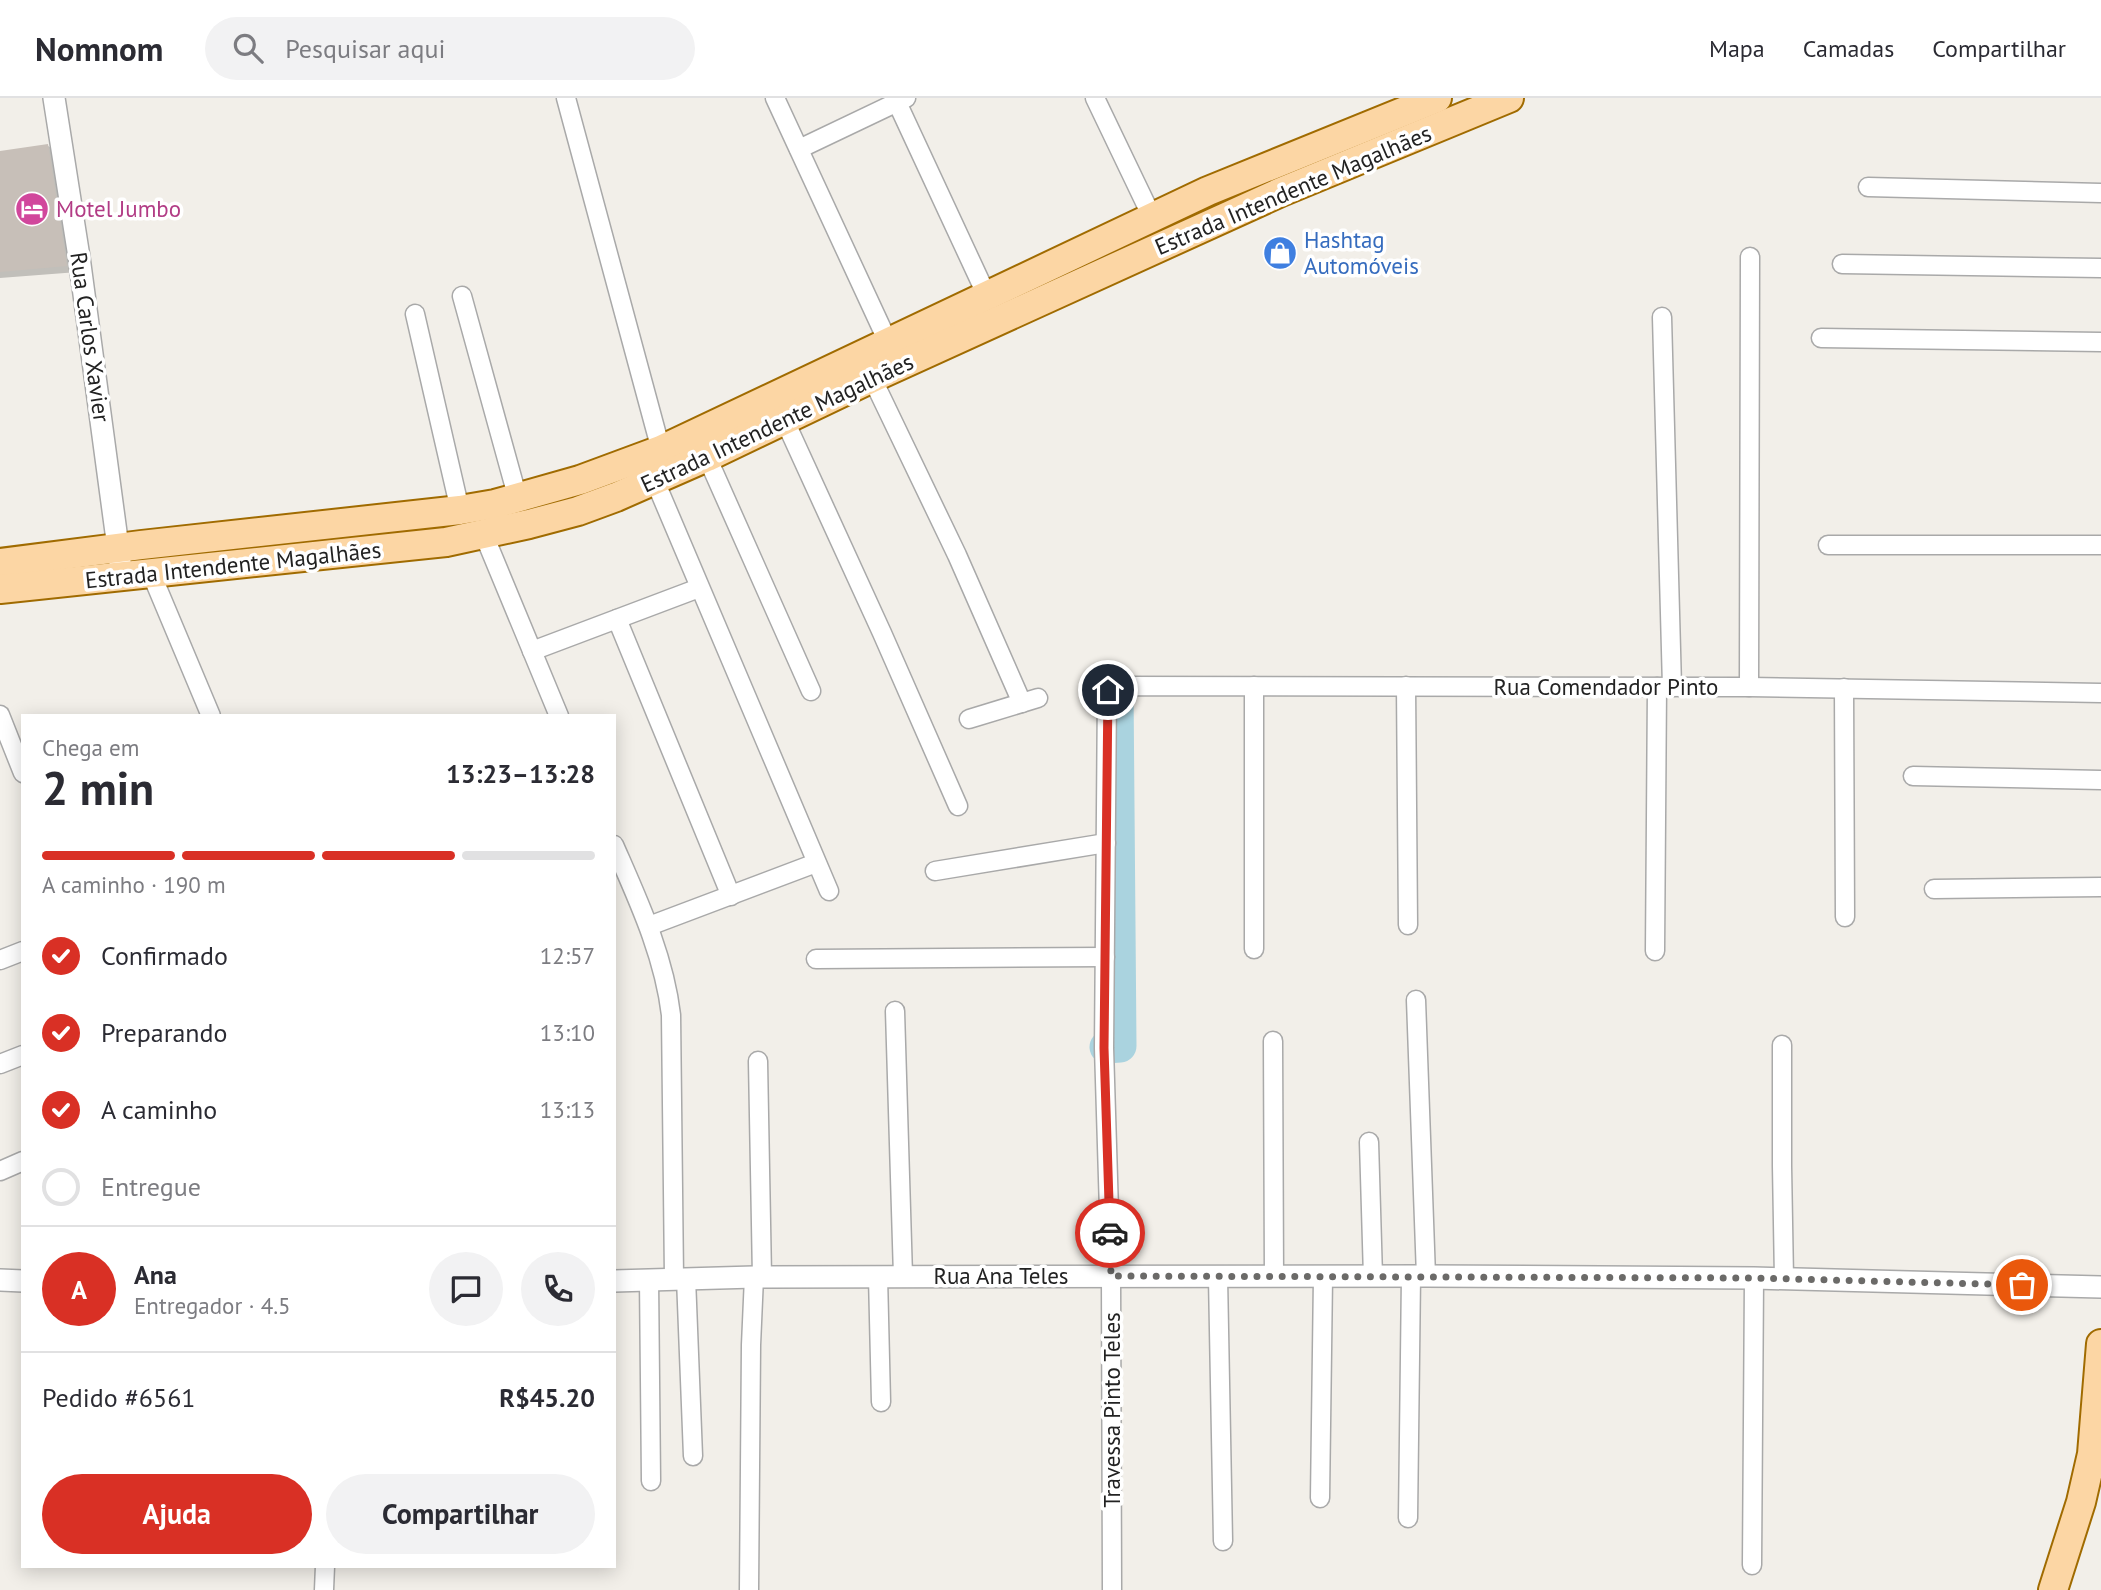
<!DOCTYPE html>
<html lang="pt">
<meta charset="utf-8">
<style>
body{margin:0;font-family:"PT Sans",sans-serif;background:#f2f2f3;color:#2b2b33;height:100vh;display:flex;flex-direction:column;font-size:26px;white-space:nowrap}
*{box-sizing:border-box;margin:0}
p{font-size:23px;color:#7c7c81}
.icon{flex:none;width:38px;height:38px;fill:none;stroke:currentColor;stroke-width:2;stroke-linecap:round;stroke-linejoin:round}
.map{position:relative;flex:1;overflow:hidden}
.drawer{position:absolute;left:21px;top:616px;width:595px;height:854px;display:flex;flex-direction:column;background:#fff;border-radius:0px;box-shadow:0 4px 18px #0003}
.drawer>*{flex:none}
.pin{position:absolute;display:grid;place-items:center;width:60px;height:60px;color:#fff;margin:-30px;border:4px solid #fff;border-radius:50%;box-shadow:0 2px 7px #0007}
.courier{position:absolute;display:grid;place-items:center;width:70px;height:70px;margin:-35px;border:5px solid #d93025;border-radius:50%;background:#fff;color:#222;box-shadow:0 2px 9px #0007}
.summary em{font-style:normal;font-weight:600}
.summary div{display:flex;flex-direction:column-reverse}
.summary{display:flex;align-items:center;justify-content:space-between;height:119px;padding:0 21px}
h1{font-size:46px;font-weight:600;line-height:52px}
.bar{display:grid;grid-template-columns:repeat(4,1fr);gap:10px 7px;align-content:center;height:84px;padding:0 21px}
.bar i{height:9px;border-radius:5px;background:#e1e1e2}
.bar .current{background:#d93025}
.bar p{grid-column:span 4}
.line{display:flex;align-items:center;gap:18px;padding:0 21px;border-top:2px solid #e1e1e2}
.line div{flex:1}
.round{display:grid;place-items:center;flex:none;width:74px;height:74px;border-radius:37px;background:#f2f2f3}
ol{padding:0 21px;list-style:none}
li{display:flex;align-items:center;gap:21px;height:77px}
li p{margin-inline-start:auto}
li .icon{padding:7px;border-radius:50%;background:#d93025;color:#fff;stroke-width:4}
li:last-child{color:#7c7c81}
li i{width:38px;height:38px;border:4px solid #e1e1e2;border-radius:50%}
.button{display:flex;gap:14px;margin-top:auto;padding:14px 21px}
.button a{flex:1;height:80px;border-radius:42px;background:#d93025;color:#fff;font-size:28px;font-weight:600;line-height:80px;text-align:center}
.button a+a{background:#f2f2f3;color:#2b2b33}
header{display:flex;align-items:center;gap:42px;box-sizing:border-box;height:98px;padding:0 35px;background:#fff;border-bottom:2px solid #e1e1e2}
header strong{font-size:33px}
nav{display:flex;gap:38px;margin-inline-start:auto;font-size:24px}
.search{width:490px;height:63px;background:#f2f2f3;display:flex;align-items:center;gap:18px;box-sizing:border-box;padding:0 24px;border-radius:38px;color:#7c7c81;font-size:26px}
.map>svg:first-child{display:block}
.shadow{fill:#0003}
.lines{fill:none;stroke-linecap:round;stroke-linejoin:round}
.river{stroke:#aad3df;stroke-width:33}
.building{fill:#c7bfb8}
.minor-casing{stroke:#a9a9a9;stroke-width:21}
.tertiary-casing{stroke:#a9a9a9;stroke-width:24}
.primary-casing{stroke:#a06b00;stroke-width:32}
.minor{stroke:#fff;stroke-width:18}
.tertiary{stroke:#fff;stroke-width:21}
.primary{stroke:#fcd6a4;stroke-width:28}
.done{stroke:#6b6a68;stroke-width:7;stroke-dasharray:0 12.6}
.route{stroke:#d93025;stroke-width:9}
.labels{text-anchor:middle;stroke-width:7;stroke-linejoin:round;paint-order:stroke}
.street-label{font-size:23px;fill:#222;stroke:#fff}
.hotel-label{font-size:23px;fill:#b23c85;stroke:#fff;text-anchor:start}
.shop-label{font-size:23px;fill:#366cbe;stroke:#fff;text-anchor:start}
</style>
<header>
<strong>Nomnom</strong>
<div class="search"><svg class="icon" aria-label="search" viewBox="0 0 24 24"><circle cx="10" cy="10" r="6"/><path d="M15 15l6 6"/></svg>Pesquisar aqui</div>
<nav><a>Mapa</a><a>Camadas</a><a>Compartilhar</a></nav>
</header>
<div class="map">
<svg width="2101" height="1492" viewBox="0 0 2101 1492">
<rect width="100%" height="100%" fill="#f2efe9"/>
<path class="shadow" d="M48,48L59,54L78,174L0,180V55Z"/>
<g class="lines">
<path class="river" d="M1106,949L1120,948L1117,589"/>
</g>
<path class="building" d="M48,46L67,168L0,174V53Z"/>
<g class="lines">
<g class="minor-casing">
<g id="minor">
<path d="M566,0L661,352"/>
<path d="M775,0L888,244"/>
<path d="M895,0L987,198"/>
<path d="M1095,0L1152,119"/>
<path d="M799,51L906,0"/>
<path d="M1868,89L2101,95"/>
<path d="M1842,166L2101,170"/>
<path d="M462,198L518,401"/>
<path d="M415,216L460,412"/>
<path d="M1662,219L1672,589"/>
<path d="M1821,240L2101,244"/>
<path d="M872,280L957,457L1022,605"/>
<path d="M785,323L882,535L958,708"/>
<path d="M707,359L811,593"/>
<path d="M655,383L829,793"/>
<path d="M484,437L559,618"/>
<path d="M1828,447H2101"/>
<path d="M151,475L211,618"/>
<path d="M617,521L731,798"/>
<path d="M532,553L699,490"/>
<path d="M1254,588V851"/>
<path d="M1406,588L1408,827"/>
<path d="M1749,589L1750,159"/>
<path d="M1844,590L1845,819"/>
<path d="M0,617L23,675"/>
<path d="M969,621L1038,600"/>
<path d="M1913,678L2101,682"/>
<path d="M614,747C638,802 664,857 671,917L674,1180"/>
<path d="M935,773L1106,745"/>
<path d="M1934,791L2101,789"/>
<path d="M649,828L816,765"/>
<path d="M1655,853L1657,589"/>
<path d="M816,861L1105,859"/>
<path d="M0,862L23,853"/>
<path d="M1416,902L1426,1178"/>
<path d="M895,913L903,1178"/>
<path d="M1273,943L1274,1179"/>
<path d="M1782,947V1068L1784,1181"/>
<path d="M758,963L762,1179"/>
<path d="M0,966L23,957"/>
<path d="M1369,1044L1373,1179"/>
<path d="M0,1073L23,1063"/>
<path d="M878,1178L881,1304"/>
<path d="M1218,1179L1223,1443"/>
<path d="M686,1180L693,1358"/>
<path d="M649,1181L651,1383"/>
<path d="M1320,1400L1323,1179"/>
<path d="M1408,1420L1411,1178"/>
<path d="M1752,1467L1754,1180"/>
<path d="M324,1492L325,1468"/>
<path d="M749,1492L751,1247L754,1179"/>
<path d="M1112,1492L1111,1178L1104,950L1107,593L1110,590L1119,588L1749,589L2101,595"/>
</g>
</g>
<g class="tertiary-casing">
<g id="tertiary">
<path d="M54,0L79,159L122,479"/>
<path d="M0,1182L23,1183"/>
<path d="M614,1183L754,1179L1426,1178L1754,1180L2101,1189"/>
</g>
</g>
<g class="primary-casing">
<g id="primary">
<path d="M0,465L141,447L460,412L495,406L580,382L661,352L1208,93L1437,0"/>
<path d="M0,491L446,444L529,426L578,413L616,399L707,359L872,280L1281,94L1509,0"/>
<path d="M2053,1492L2081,1404L2092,1356L2101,1246"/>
</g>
</g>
<use href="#minor" class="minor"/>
<use href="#tertiary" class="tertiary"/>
<use href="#primary" class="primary"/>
</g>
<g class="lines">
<path class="done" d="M1110,1135L1111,1178L1754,1180L2022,1187"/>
<path class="route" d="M1108,592L1104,950L1110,1135"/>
</g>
<defs>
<g id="hotel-disc" transform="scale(1.75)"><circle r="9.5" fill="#d1479c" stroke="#fff"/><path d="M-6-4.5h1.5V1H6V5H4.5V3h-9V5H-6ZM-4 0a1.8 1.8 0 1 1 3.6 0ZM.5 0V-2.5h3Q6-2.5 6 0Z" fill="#fff"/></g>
<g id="shop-disc" transform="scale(1.75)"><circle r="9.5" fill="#3f7fe0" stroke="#fff"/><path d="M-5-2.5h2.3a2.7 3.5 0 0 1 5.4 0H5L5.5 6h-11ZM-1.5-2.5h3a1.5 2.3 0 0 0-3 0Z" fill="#fff"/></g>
</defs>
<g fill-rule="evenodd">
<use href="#hotel-disc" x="32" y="111"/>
<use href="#shop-disc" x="1280" y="155"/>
</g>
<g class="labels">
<g class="street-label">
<text transform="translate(1293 92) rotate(-23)" y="8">Estrada Intendente Magalhães</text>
<text transform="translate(90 239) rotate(82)" y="8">Rua Carlos Xavier</text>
<text transform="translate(777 325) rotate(-25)" y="8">Estrada Intendente Magalhães</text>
<text transform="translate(233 467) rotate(-6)" y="8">Estrada Intendente Magalhães</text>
<text x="1606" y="597">Rua Comendador Pinto</text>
<text x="1001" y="1186">Rua Ana Teles</text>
<text transform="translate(1112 1312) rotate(-90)" y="8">Travessa Pinto Teles</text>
</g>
<g class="hotel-label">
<text x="56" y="119">Motel Jumbo</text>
</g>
<g class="shop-label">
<text x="1304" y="150">Hashtag<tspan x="1304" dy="26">Automóveis</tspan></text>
</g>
</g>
</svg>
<div class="pin" style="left:2022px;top:1187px;background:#ea580c"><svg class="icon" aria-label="bag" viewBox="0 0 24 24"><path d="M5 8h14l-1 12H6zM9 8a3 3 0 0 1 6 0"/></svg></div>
<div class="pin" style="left:1108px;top:592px;background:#1f2937"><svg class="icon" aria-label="home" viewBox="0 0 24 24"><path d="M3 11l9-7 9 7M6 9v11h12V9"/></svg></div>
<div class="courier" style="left:1110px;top:1135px"><svg class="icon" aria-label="car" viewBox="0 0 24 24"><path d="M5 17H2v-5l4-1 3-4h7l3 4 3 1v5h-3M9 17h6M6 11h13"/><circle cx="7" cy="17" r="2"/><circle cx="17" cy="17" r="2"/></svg></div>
<section class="drawer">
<div class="summary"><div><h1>2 min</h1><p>Chega em</p></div><em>13:23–13:28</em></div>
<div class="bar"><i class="current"></i><i class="current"></i><i class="current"></i><i></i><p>A caminho · 190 m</p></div>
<ol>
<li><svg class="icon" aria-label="check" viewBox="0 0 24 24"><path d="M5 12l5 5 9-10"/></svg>Confirmado<p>12:57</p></li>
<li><svg class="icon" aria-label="check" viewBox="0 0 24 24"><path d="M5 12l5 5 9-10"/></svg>Preparando<p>13:10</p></li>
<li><svg class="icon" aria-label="check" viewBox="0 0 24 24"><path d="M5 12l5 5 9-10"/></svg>A caminho<p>13:13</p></li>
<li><i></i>Entregue</li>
</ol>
<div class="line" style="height:126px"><b class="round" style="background:#d93025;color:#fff">A</b><div><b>Ana</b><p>Entregador · 4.5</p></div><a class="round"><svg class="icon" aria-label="chat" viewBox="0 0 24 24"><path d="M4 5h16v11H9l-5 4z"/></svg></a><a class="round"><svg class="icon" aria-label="phone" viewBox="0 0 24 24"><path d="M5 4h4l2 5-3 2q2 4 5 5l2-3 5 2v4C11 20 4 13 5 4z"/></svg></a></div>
<div class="line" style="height:91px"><div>Pedido #6561</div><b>R$45.20</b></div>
<div class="button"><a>Ajuda</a><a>Compartilhar</a></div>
</section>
</div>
